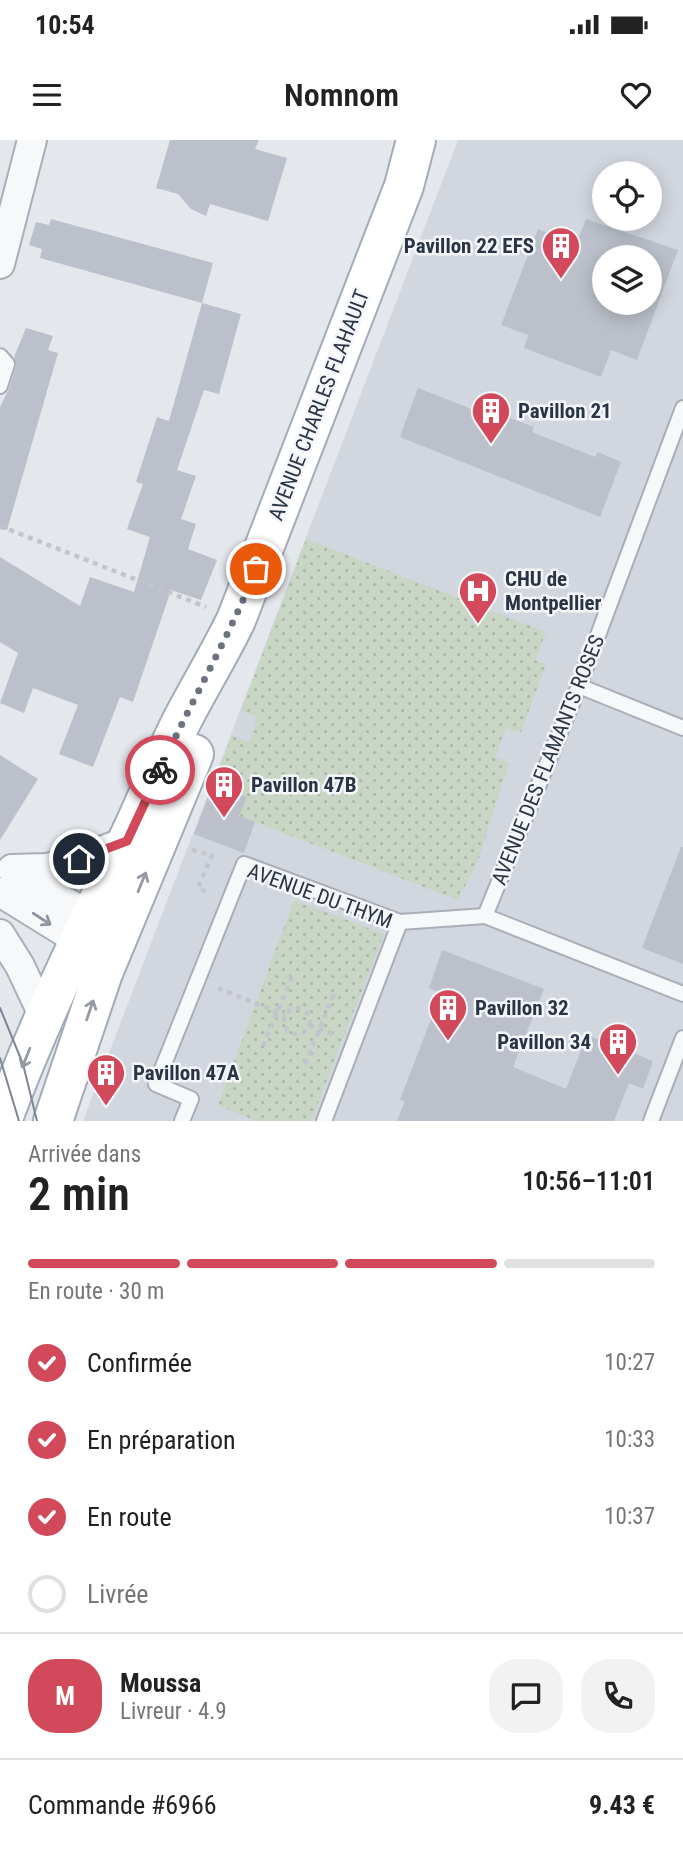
<!DOCTYPE html>
<html lang="fr">
<meta charset="utf-8">
<style>
body{margin:0;font-family:"Roboto Condensed",sans-serif;background:#f2f2f2;color:#222;height:100vh;display:flex;flex-direction:column;font-size:26px;white-space:nowrap}
*{box-sizing:border-box;margin:0}
p{font-size:23px;color:#767676}
.icon{flex:none;width:38px;height:38px;fill:none;stroke:currentColor;stroke-width:2;stroke-linecap:round;stroke-linejoin:round}
.map{position:relative;height:981px;overflow:hidden}
.panel{display:flex;flex-direction:column;background:#fff;flex:1}
.panel>*{flex:none}
.controls{position:absolute;left:592px;top:21px;display:grid;gap:14px}
.controls a{display:grid;place-items:center;width:70px;height:70px;border-radius:50%;background:#fff;box-shadow:0 4px 18px #0003;font-size:35px}
.pin{position:absolute;display:grid;place-items:center;width:60px;height:60px;color:#fff;margin:-30px;border:4px solid #fff;border-radius:50%;box-shadow:0 2px 7px #0007}
.courier{position:absolute;display:grid;place-items:center;width:70px;height:70px;margin:-35px;border:5px solid #d1495b;border-radius:50%;background:#fff;color:#222;box-shadow:0 2px 9px #0007}
.headline em{font-style:normal;font-weight:600}
.headline div{display:flex;flex-direction:column-reverse}
.headline{display:flex;align-items:center;justify-content:space-between;height:119px;padding:0 28px}
h1{font-size:46px;font-weight:600;line-height:52px}
.bar{display:grid;grid-template-columns:repeat(4,1fr);gap:10px 7px;align-content:center;height:84px;padding:0 28px}
.bar i{height:9px;border-radius:5px;background:#e0e0e0}
.bar .on{background:#d1495b}
.bar p{grid-column:span 4}
.line{display:flex;align-items:center;gap:18px;padding:0 28px;border-top:2px solid #e0e0e0}
.line div{flex:1}
.round{display:grid;place-items:center;flex:none;width:74px;height:74px;border-radius:28px;background:#f2f2f2}
ol{padding:0 28px;list-style:none}
li{display:flex;align-items:center;gap:21px;height:77px}
li p{margin-inline-start:auto}
li .icon{padding:7px;border-radius:50%;background:#d1495b;color:#fff;stroke-width:4}
li:last-child{color:#767676}
li i{width:38px;height:38px;border:4px solid #e0e0e0;border-radius:50%}
.status{display:flex;justify-content:space-between;align-items:center;height:49px;padding:0 35px;background:#fff;direction:ltr}
.status svg{height:19px;fill:currentColor}
header{display:flex;justify-content:space-between;align-items:center;height:91px;padding:0 28px;background:#fff;font-size:32px;font-weight:600}
.map>svg:first-child{display:block}
.built{fill:#d2d6de;fill-rule:evenodd}
.grass{fill:url(#grass-dots)}
.building{fill:#bbc0ca;fill-rule:evenodd}
.lines{fill:none;stroke-linecap:round;stroke-linejoin:round}
.lane-casing{stroke:#a9aeb7;stroke-width:18}
.street-casing{stroke:#a9aeb7;stroke-width:32}
.primary-casing{stroke:#a3abb8;stroke-width:42}
.path{stroke:#c2c5cb;stroke-width:4.5;stroke-dasharray:5 5;stroke-linecap:butt}
.lane{stroke:#f7f8fa;stroke-width:14}
.street{stroke:#f7f8fa;stroke-width:28}
.primary{stroke:#fff;stroke-width:38}
.tram{stroke:#7d8696;stroke-width:2}
.oneway{stroke:#959aa2}
.oneway2{stroke:#9196a0}
.done{stroke:#6c737f;stroke-width:7;stroke-dasharray:0 12.6}
.route{stroke:#d1495b;stroke-width:9}
.labels{text-anchor:middle;stroke-width:5;stroke-linejoin:round;paint-order:stroke}
.poi-label{font-size:21px;font-weight:bold;fill:#2b3445;stroke:#f4f6f9;text-anchor:start}
.street-label{font-size:21px;fill:#2b3445;stroke:#f4f6f9}
</style>
<div class="status"><b>10:54</b><svg viewBox="0 0 49 12"><path d="M0 12V9h3v3zM5 12V6h3v6zM10 12V3h3v9zM15 12V0h3v12zM26 1h20v11H26zM47 4h2v5h-2z"/></svg></div>
<header><svg class="icon" aria-label="menu" viewBox="0 0 24 24"><path d="M4 6h16M4 12h16M4 18h16"/></svg>Nomnom<svg class="icon" aria-label="heart" viewBox="0 0 24 24"><path d="M12 20l-8-8c-3-5 5-10 8-4 3-6 11-1 8 4z"/></svg></header>
<div class="map">
<svg width="683" height="981" viewBox="0 0 683 981">
<defs>
<pattern id="grass-dots" width="8" height="8" patternUnits="userSpaceOnUse" patternTransform="scale(1.75)"><rect width="8" height="8" fill="#c9d6c5"/><path d="M2 2h.1M6 6h.1" fill="none" stroke="#adb8ab" stroke-width="1.8" stroke-linecap="round"/></pattern>
</defs>
<rect width="100%" height="100%" fill="#e4e7ec"/>
<path class="built" d="M458,0H683V981H83ZM604,33H649V79H604ZM604,117H649V163H604Z"/>
<g class="grass">
<path d="M306,399L546,492L535,520L546,524L521,592L506,588L495,617L509,623L478,721L458,760L239,676L247,657L213,644L232,596L249,602L258,577L241,571Z"/>
<path d="M294,760L384,794L311,981H256L218,965Z"/>
</g>
<g class="building">
<path d="M170,0H259L255,9L287,18L268,81L210,64L206,76L191,69L178,54L156,48Z"/>
<path d="M51,79L213,123L202,163L40,118L42,109L29,105L36,82L49,85Z"/>
<path d="M586,79L678,110L637,220L611,210L601,237L524,208L528,195L501,185L538,89L576,104ZM604,117H649V163H604Z"/>
<path d="M202,163L241,174L219,254L204,250L177,330L196,336L181,379L196,384L188,409L217,420L201,460L171,450L133,562L120,557L93,627L59,614L78,565L33,548L24,573L0,563L18,513L0,502V417L80,466L90,437L134,452L150,397L127,389L143,344L136,342L157,277L169,281Z"/>
<path d="M26,188L53,196L48,210L58,213L7,390L0,389V267L9,249L16,226L14,217Z"/>
<path d="M418,248L502,281L504,276L534,287L532,292L595,317L598,312L621,322L600,377L400,297Z"/>
<path d="M0,615L38,639L0,700Z"/>
<path d="M213,644L247,657L239,676L255,682L244,713L194,694Z"/>
<path d="M681,707H683V824L642,808Z"/>
<path d="M442,810L544,849L513,927L566,949L587,895L653,921L643,949L629,943L614,981H397L405,961L400,960L441,853L429,848Z"/>
</g>
<g class="lines">
<g class="lane-casing">
<g id="lane">
<path d="M0,216L7,224L0,246"/>
<path d="M579,546L683,588"/>
<path d="M485,776L579,546L683,268"/>
<path d="M400,782L485,776L683,854"/>
<path d="M182,981L191,959L156,944L244,724L400,782L324,981"/>
<path d="M651,981L683,898"/>
</g>
</g>
<g class="street-casing">
<g id="street">
<path d="M0,124L32,0"/>
<path d="M12,729L46,728L68,724L127,701"/>
<path d="M0,752L71,796L86,790L81,771L12,729"/>
<path d="M0,794L20,826L43,875"/>
</g>
</g>
<g class="primary-casing">
<g id="primary">
<path d="M2,981C38,884 83,792 128,699C149,656 165,611 188,569C204,539 221,511 236,480L404,46L416,0"/>
<path d="M53,981L103,833L194,614"/>
</g>
</g>
<g class="path">
<path d="M0,386L206,467"/>
<path d="M192,710L212,715L198,748L208,753"/>
<path d="M218,848L285,875"/>
<circle cx="297" cy="881" r="13"/>
<path d="M309,885L333,894"/>
<path d="M263,906L292,837"/>
<path d="M305,924L334,854"/>
</g>
<use href="#lane" class="lane"/>
<use href="#street" class="street"/>
<use href="#primary" class="primary"/>
<g class="tram">
<path d="M0,868L23,924L37,981"/>
<path d="M0,918L19,981"/>
</g>
</g>
<defs><path id="oneway-shaft" d="M-6 0H5M1.5-3L5.5 0L1.5 3" fill="none" stroke-width="1.6" stroke-linecap="round" stroke-linejoin="round" transform="scale(1.75)"/></defs>
<g class="oneway">
<use href="#oneway-shaft" transform="translate(142 742) rotate(-68)"/>
<use href="#oneway-shaft" transform="translate(90 870) rotate(-71)"/>
<use href="#oneway-shaft" transform="translate(26 918) rotate(112)"/>
</g>
<use class="oneway2" href="#oneway-shaft" transform="translate(42 779) rotate(33)"/>
<g class="lines">
<path class="done" d="M160,630C191,561 228,500 256,429"/>
<path class="route" d="M79,719L127,701L160,630"/>
</g>
<defs>
<g id="building-pin" transform="scale(2.0125)"><path d="M0 17L-7.5 6A9.5 9.5 0 1 1 7.5 6Z" fill="#d1495b" stroke="#f4f6f9"/><path d="M-4-6H4V6H1V3H-1V6H-4ZM-2.5-4.3h1.7v1.8h-1.7ZM.8-4.3h1.7v1.8H.8ZM-2.5-1h1.7V.8h-1.7ZM.8-1h1.7V.8H.8Z" fill="#fff"/></g>
<g id="hospital-pin" transform="scale(2.0125)"><path d="M0 17L-7.5 6A9.5 9.5 0 1 1 7.5 6Z" fill="#d1495b" stroke="#f4f6f9"/><path d="M-5-5h3v3.5h4V-5h3V5h-3V1.5h-4V5h-3Z" fill="#fff"/></g>
</defs>
<g fill-rule="evenodd">
<use href="#building-pin" x="561" y="106"/>
<use href="#building-pin" x="491" y="271"/>
<use href="#hospital-pin" x="478" y="451"/>
<use href="#building-pin" x="224" y="645"/>
<use href="#building-pin" x="448" y="868"/>
<use href="#building-pin" x="618" y="902"/>
<use href="#building-pin" x="106" y="933"/>
</g>
<g class="labels">
<g class="poi-label">
<text x="534" y="113" text-anchor="end">Pavillon 22 EFS</text>
<text x="518" y="278">Pavillon 21</text>
<text x="505" y="446">CHU de<tspan x="505" dy="24">Montpellier</tspan></text>
<text x="251" y="652">Pavillon 47B</text>
<text x="475" y="875">Pavillon 32</text>
<text x="591" y="909" text-anchor="end">Pavillon 34</text>
<text x="133" y="940">Pavillon 47A</text>
</g>
<g class="street-label">
<text transform="translate(319 265) rotate(-69)" y="7">AVENUE CHARLES FLAHAULT</text>
<text transform="translate(548 620) rotate(-68)" y="7">AVENUE DES FLAMANTS ROSES</text>
<text transform="translate(320 756) rotate(20)" y="7">AVENUE DU THYM</text>
</g>
</g>
</svg>
<div class="controls">
<a><svg class="icon" aria-label="locate" viewBox="0 0 24 24"><circle cx="12" cy="12" r="6"/><path d="M12 2v4M12 18v4M2 12h4M18 12h4"/></svg></a>
<a><svg class="icon" aria-label="layers" viewBox="0 0 24 24"><path d="M12 4l9 5-9 5-9-5zM3 14l9 5 9-5"/></svg></a>
</div>
<div class="pin" style="left:256px;top:429px;background:#ea580c"><svg class="icon" aria-label="bag" viewBox="0 0 24 24"><path d="M5 8h14l-1 12H6zM9 8a3 3 0 0 1 6 0"/></svg></div>
<div class="pin" style="left:79px;top:719px;background:#1f2937"><svg class="icon" aria-label="home" viewBox="0 0 24 24"><path d="M3 11l9-7 9 7M6 9v11h12V9"/></svg></div>
<div class="courier" style="left:160px;top:630px"><svg class="icon" aria-label="bike" viewBox="0 0 24 24"><circle cx="6" cy="16" r="4"/><circle cx="18" cy="16" r="4"/><path d="M6 16l4-8h5l3 8M10 8l3 8H6M13 5h3"/></svg></div>
</div>
<section class="panel">
<div class="headline"><div><h1>2 min</h1><p>Arrivée dans</p></div><em>10:56–11:01</em></div>
<div class="bar"><i class="on"></i><i class="on"></i><i class="on"></i><i></i><p>En route · 30 m</p></div>
<ol>
<li><svg class="icon" aria-label="check" viewBox="0 0 24 24"><path d="M5 12l5 5 9-10"/></svg>Confirmée<p>10:27</p></li>
<li><svg class="icon" aria-label="check" viewBox="0 0 24 24"><path d="M5 12l5 5 9-10"/></svg>En préparation<p>10:33</p></li>
<li><svg class="icon" aria-label="check" viewBox="0 0 24 24"><path d="M5 12l5 5 9-10"/></svg>En route<p>10:37</p></li>
<li><i></i>Livrée</li>
</ol>
<div class="line" style="height:126px"><b class="round" style="background:#d1495b;color:#fff">M</b><div><b>Moussa</b><p>Livreur · 4.9</p></div><a class="round"><svg class="icon" aria-label="chat" viewBox="0 0 24 24"><path d="M4 5h16v11H9l-5 4z"/></svg></a><a class="round"><svg class="icon" aria-label="phone" viewBox="0 0 24 24"><path d="M5 4h4l2 5-3 2q2 4 5 5l2-3 5 2v4C11 20 4 13 5 4z"/></svg></a></div>
<div class="line" style="height:91px"><div>Commande #6966</div><b>9.43 €</b></div>
</section>
